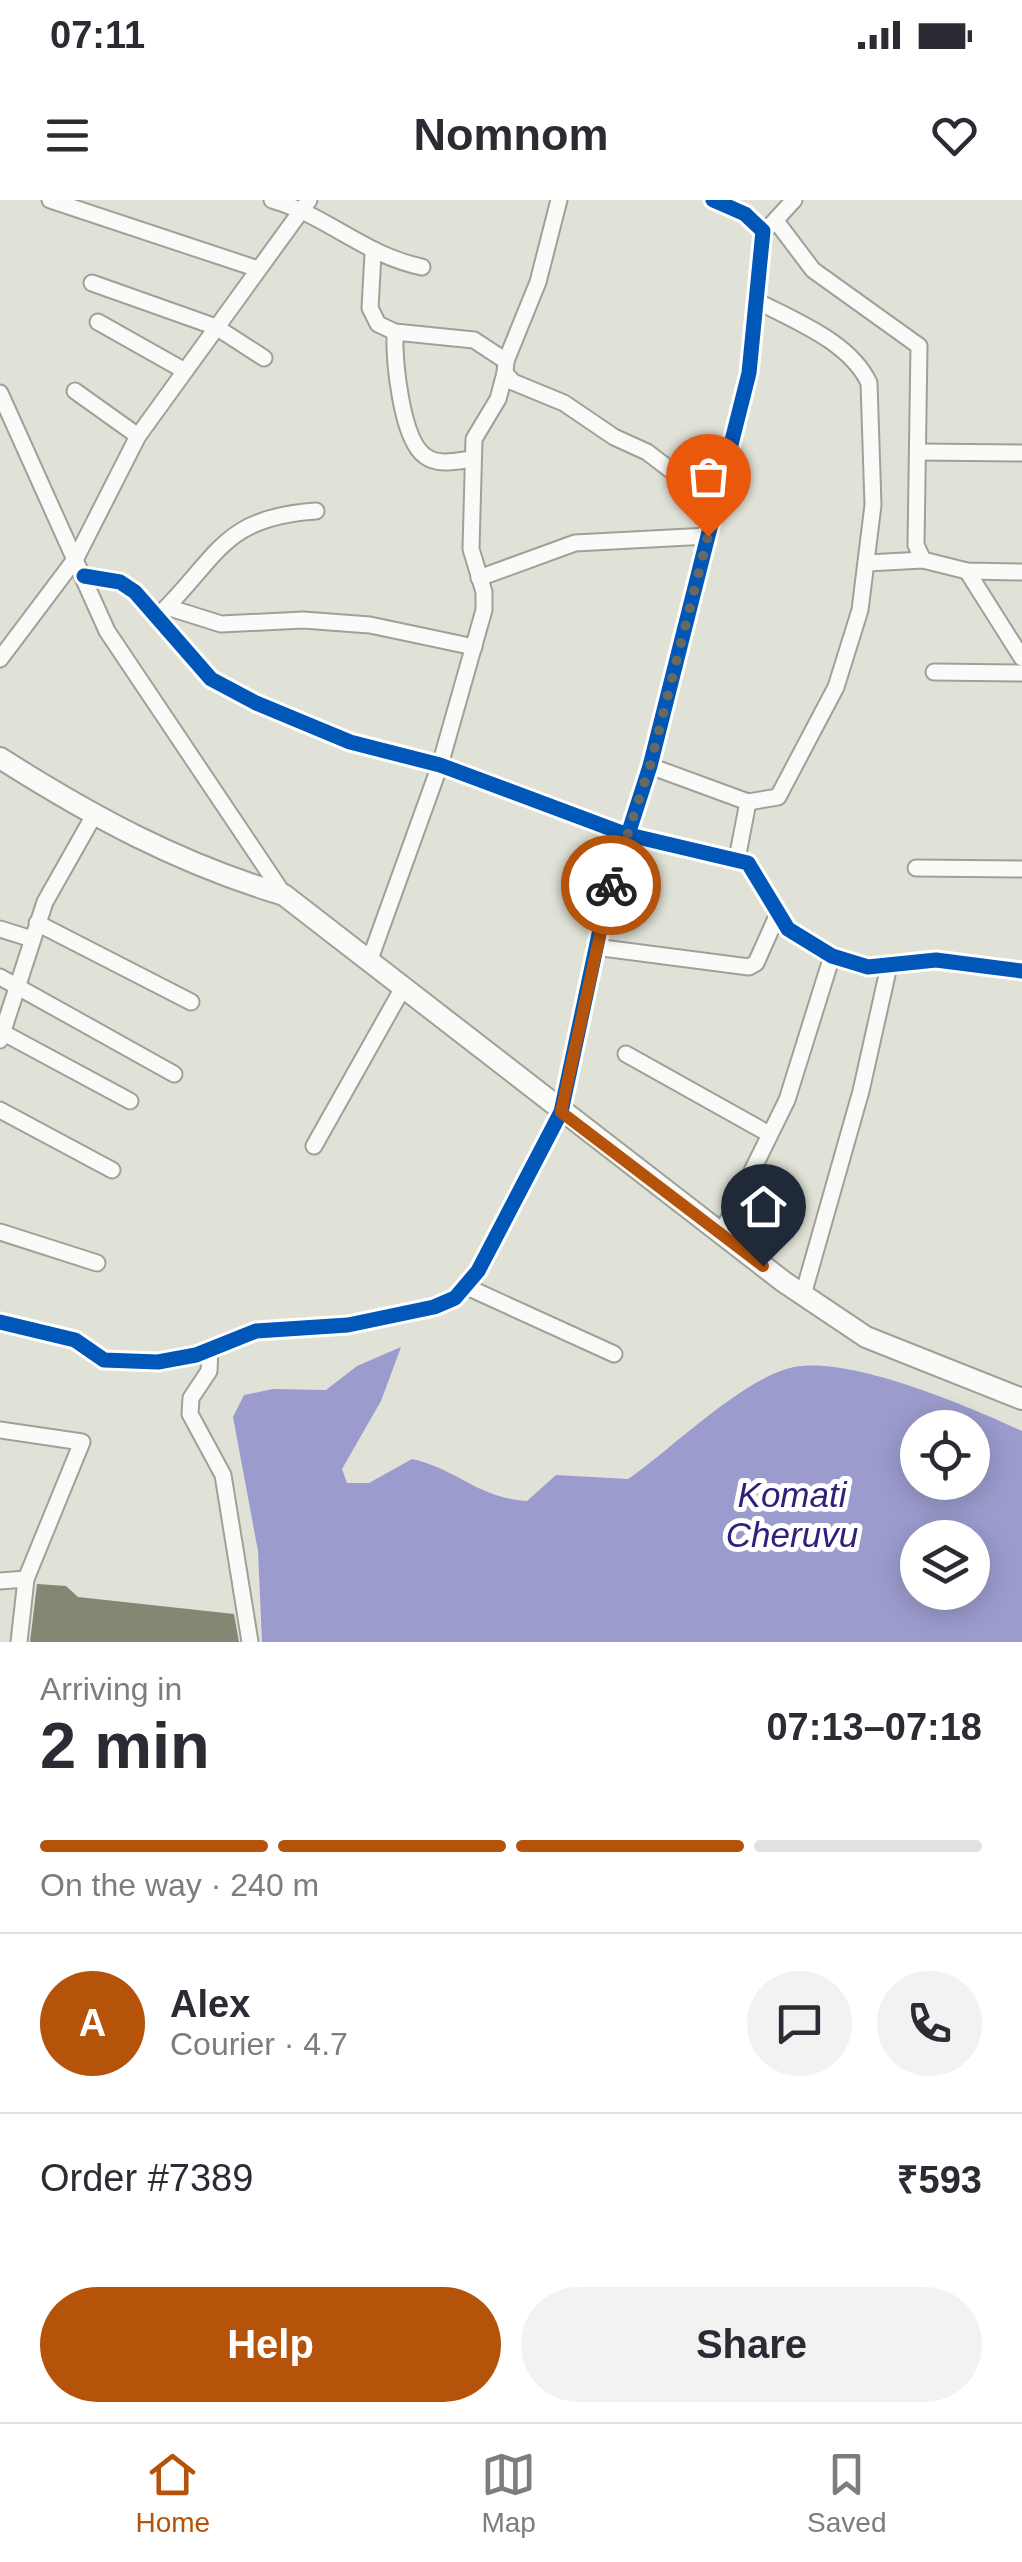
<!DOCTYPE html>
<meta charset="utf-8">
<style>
body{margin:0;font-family:Arial,sans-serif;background:#f2f2f3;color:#2b2b33;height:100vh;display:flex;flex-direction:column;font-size:38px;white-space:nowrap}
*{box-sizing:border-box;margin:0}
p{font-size:32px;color:#7c7c81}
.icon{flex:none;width:55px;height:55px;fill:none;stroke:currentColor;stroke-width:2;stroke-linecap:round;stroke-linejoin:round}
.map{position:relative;height:1442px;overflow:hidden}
.details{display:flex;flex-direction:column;background:#fff;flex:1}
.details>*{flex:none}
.fabs{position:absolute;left:900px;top:1210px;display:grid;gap:20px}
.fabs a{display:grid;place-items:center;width:90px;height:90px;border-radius:50%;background:#fff;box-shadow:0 5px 25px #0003;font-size:50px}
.pin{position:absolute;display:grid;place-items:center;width:85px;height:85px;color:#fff;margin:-102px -42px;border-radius:50% 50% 50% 0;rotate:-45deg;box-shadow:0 0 10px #0007}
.pin .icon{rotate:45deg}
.courier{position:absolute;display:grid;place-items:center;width:100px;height:100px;margin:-50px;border:8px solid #b45309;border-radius:50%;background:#fff;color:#222;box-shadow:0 2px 12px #0007}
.headline em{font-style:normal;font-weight:700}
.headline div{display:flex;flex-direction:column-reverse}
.headline{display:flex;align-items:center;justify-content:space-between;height:170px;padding:0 40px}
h1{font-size:65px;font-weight:700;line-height:75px}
.bar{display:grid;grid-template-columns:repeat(4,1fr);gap:15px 10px;align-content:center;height:120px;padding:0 40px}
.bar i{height:12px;border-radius:8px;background:#e1e1e2}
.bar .on{background:#b45309}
.bar p{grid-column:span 4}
.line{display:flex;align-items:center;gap:25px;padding:0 40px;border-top:2px solid #e1e1e2}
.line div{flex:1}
.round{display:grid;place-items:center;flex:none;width:105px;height:105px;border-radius:52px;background:#f2f2f3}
.cta{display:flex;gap:20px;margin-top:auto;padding:20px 40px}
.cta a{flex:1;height:115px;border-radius:60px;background:#b45309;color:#fff;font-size:40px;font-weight:700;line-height:115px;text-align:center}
.cta a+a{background:#f2f2f3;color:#2b2b33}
.status{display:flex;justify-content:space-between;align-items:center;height:70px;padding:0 50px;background:#fff;direction:ltr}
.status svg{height:28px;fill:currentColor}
header{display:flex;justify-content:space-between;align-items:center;height:130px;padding:0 40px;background:#fff;font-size:45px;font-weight:700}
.tab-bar{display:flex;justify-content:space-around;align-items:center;height:140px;border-top:2px solid #e1e1e2;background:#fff;font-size:28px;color:#7c7c81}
.tab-bar a{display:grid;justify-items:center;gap:5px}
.tab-bar .on{color:#b45309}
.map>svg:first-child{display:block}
.water{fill:#9b9ccd;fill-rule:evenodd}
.building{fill:#858673}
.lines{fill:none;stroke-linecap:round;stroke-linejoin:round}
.minor-casing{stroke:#9fa198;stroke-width:19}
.major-casing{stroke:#9fa198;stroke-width:24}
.minor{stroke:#fafbf9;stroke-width:15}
.major{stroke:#fafbf9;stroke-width:20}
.cycleway-casing{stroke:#fff;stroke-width:21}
.cycleway{stroke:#0057b8;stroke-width:15}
.done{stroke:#686a61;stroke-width:10;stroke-dasharray:0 18}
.route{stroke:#b45309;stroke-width:12}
.labels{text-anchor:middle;stroke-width:10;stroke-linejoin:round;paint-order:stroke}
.water-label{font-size:35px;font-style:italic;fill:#2f2079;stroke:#fff}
</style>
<div class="status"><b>07:11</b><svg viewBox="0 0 49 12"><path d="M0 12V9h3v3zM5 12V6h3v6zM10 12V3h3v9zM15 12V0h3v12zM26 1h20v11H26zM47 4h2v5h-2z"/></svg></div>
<header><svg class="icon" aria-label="menu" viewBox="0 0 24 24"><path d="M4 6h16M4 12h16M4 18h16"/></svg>Nomnom<svg class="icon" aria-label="heart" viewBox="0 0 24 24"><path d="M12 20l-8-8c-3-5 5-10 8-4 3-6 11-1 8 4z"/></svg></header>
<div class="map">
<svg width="1022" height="1442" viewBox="0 0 1022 1442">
<rect width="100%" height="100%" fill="#e0e2d7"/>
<path class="water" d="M401,1147L381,1201L342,1269L347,1283H369L412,1259C457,1269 478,1298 527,1301L556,1275L628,1279C672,1249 742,1178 794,1167C851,1156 968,1206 1022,1231V1442H262L258,1351L233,1217L244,1195L273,1189L326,1190L357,1166ZM918,1228H972V1282H918ZM918,1338H972V1392H918Z"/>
<path class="building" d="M37,1384L66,1386L78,1397L234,1414L239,1442H30Z"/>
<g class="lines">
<g class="minor-casing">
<g id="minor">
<path d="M50,0L258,69"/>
<path d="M272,0C328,16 364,55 422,67"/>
<path d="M776,21L813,70L919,146L916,345L923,360L967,371L1022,372"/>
<path d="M770,26L794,0"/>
<path d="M373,54L370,108L378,124L395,132L474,140L506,161L505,173L513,182L564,203L614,237L647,252L685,281L718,296"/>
<path d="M92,83L216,127L264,158"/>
<path d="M98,122L185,171"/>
<path d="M395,132C394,160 401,239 425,256C438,266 457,261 472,259"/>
<path d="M506,161L538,82L559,0"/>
<path d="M75,191L138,236"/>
<path d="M0,193L107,431L284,695"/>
<path d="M918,252L1022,253"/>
<path d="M867,363L923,360"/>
<path d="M967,371L1022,458"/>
<path d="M84,376L120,382L135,392L211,479L256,503L350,542L440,565L625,634L748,663L788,729L832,756L868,767L936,760L1022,771"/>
<path d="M479,378L575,343L708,336"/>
<path d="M167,407L221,424L303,420L370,425L474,447"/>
<path d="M160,414C219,356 223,317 316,311"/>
<path d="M0,459L76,358L138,236L309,0"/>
<path d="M934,472L1022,473"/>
<path d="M650,566L748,602L778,597L836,487L860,410L873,305L869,183C850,142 795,121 757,101"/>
<path d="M737,659L748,602"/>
<path d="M916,668L1022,669"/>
<path d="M37,723L191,802"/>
<path d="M0,729L32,739"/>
<path d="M595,747L749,767L756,763L777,716"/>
<path d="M370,759L440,565L484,410V392L471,349L474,239L498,199L505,173"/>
<path d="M0,777L174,874"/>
<path d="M2,832L130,901"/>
<path d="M0,840L45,702L93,617"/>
<path d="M626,854L769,934"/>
<path d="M0,910L112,970"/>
<path d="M314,946L404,786"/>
<path d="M0,1032L97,1063"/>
<path d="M722,1032L787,900L832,756"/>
<path d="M467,1087L614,1154"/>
<path d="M803,1095L861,891L889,766"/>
<path d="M0,1122L75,1140L104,1160L158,1162L196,1155L256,1131L348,1125L434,1107L455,1098L478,1071L561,912L605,706L650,566L749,173L763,31L745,14L713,0"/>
<path d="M210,1149L209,1171L191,1198L190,1214L223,1275L250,1442"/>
<path d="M0,1230L82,1242L26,1379L19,1442"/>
<path d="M0,1381L26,1379"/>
</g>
</g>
<g class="major-casing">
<path id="major" d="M0,558C93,617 178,663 284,695L784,1082L866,1137L1022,1199"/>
</g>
<use href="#minor" class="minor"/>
<use href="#major" class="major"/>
<g class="cycleway-casing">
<g id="cycleway">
<path d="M84,376L120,382L135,392L211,479L256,503L350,542L440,565L625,634L748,663L788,729L832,756L868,767L936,760L1022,771"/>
<path d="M0,1122L75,1140L104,1160L158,1162L196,1155L256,1131L348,1125L434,1107L455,1098L478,1071L561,912L605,706L650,566L749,173L763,31L745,14L713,0"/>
</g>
</g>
<use href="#cycleway" class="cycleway"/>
</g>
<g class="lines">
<path class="done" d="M611,685L650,566L708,336"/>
<path class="route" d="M611,685L561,912L763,1066"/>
</g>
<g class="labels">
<g class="water-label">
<text x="792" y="1307">Komati<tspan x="792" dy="40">Cheruvu</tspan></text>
</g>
</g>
</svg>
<div class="fabs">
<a><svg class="icon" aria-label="locate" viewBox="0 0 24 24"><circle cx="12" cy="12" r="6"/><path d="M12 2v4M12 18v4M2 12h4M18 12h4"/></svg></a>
<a><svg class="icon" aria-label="layers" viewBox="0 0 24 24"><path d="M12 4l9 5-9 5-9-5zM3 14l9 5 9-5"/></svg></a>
</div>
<div class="pin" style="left:708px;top:336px;background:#ea580c"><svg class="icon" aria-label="bag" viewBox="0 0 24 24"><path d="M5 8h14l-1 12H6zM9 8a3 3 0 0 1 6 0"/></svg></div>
<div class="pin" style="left:763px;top:1066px;background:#1f2937"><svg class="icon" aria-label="home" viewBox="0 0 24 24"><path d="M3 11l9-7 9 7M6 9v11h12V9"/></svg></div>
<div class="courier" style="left:611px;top:685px"><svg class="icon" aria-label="bike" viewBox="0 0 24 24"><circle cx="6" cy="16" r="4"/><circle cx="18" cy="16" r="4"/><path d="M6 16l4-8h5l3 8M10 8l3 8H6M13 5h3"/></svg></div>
</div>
<section class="details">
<div class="headline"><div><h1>2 min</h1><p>Arriving in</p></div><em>07:13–07:18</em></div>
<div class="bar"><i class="on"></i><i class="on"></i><i class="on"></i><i></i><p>On the way · 240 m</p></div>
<div class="line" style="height:180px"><b class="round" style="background:#b45309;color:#fff">A</b><div><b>Alex</b><p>Courier · 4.7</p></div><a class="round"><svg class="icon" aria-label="chat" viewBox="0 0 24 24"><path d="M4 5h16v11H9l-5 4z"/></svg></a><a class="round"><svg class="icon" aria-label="phone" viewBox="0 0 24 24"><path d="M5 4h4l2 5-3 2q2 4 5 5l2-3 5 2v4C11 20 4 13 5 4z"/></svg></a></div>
<div class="line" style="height:130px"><div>Order #7389</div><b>₹593</b></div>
<div class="cta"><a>Help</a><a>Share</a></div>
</section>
<nav class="tab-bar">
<a class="on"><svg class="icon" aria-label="home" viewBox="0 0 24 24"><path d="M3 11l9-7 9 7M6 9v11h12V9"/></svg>Home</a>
<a><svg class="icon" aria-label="map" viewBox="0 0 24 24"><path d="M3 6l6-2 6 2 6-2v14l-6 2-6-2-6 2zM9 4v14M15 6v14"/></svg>Map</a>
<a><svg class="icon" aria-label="saved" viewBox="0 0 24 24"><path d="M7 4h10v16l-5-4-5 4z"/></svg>Saved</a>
</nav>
